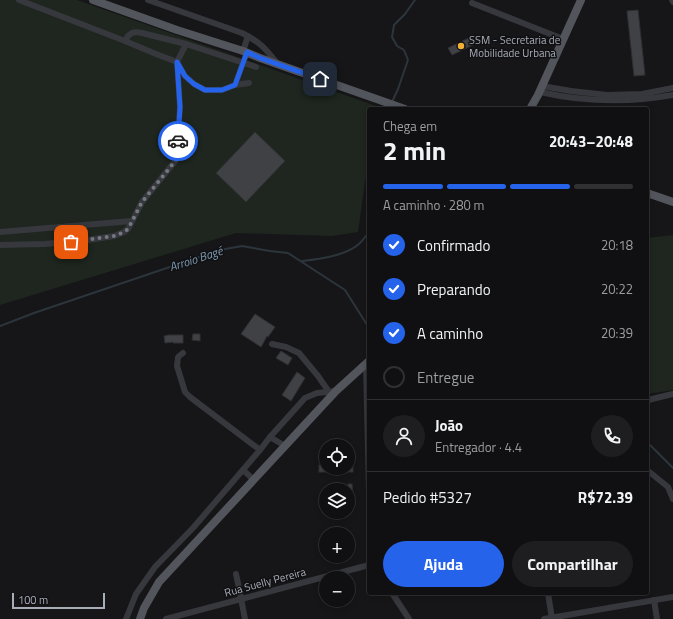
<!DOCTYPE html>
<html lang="pt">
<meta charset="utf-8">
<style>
body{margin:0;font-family:"Titillium Web",sans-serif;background:#1e1e20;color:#f1f3f6;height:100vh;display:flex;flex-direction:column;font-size:15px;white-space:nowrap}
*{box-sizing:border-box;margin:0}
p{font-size:13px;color:#9c9d9f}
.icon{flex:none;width:22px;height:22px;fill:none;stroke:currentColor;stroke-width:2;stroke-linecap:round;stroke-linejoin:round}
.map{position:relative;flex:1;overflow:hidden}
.drawer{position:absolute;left:367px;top:107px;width:282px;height:488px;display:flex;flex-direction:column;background:#101012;border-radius:4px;box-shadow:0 2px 6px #0003,0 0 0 1px #303032}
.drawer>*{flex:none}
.tools{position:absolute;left:319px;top:439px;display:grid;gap:8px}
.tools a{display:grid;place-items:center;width:36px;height:36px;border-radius:50%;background:#101012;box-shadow:0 2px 6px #0003,0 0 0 1px #303032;font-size:20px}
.scale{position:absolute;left:12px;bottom:10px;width:93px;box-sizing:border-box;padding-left:4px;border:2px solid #a8adb8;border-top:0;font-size:11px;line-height:14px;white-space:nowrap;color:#a8adb8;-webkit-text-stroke:3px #111113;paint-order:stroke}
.pin{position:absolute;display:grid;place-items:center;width:34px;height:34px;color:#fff;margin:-17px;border-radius:8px;box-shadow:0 2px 6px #0006}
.courier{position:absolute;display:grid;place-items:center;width:40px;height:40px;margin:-20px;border:3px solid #2563eb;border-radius:50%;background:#fff;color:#222;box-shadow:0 1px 5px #0007}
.overview em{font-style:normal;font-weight:700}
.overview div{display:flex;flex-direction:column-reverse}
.overview{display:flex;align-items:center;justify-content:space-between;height:68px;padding:0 16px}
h1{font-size:26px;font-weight:700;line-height:30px}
.bar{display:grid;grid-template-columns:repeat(4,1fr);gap:6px 4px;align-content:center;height:48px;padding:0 16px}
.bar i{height:5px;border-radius:3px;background:#303032}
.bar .active{background:#2563eb}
.bar p{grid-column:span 4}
.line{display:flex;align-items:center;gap:10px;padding:0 16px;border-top:1px solid #303032}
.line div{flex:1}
.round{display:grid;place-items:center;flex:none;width:42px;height:42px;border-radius:21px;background:#1e1e20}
ol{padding:0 16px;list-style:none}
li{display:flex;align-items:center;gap:12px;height:44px}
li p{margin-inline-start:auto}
li .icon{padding:4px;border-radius:50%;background:#2563eb;color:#fff;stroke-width:4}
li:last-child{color:#9c9d9f}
li i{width:22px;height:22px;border:2px solid #303032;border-radius:50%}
.primary-button{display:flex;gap:8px;margin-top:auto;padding:8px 16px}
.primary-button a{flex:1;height:46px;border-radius:24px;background:#2563eb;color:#fff;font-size:16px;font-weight:700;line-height:46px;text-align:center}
.primary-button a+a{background:#1e1e20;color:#f1f3f6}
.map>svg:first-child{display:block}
.green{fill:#1e261f}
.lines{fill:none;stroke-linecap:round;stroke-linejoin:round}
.stream{stroke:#2c353c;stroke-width:2}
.building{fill:#404145;stroke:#303034}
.minor{stroke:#37383d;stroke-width:6}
.major{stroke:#53555c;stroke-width:8}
.done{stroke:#757880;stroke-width:4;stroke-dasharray:0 7.2}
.route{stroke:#2563eb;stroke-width:5}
.poi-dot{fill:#f2b134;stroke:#111113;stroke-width:1.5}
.labels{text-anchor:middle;stroke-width:3;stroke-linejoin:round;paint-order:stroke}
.poi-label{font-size:11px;fill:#a8adb8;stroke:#111113;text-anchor:start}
.street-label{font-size:11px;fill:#a8adb8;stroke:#111113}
.water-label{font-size:12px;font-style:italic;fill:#7f9bb3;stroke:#111113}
</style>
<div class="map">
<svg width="673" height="619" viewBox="0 0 673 619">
<rect width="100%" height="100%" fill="#161618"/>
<g class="green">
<path d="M0,0H77L376,106L375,109H369V154L358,232L332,236L236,233L0,305Z"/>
<path d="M673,235V390L647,394V238Z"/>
</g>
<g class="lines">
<g class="stream">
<path d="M392,102L398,89L408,60L404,50L397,46L392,37L394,25L405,14L415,0"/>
<path d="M302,261C319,259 345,256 359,244C363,240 366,236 369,232"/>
<path d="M0,326L34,313L220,250L242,246L270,251L288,253L345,290L369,328"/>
<path d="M647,442L673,468"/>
</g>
</g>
<g class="building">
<path d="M638,10L645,75L634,76L627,11Z"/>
<path d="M469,38L473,45L452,55L448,48Z"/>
<path d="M255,132L285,161L246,202L216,173Z"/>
<path d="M255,314L275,327L268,337L267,336L261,347L241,334Z"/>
<path d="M193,334H200V341L192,340Z"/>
<path d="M169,335H183V343H173V342L165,343L164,336Z"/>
<path d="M281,351L292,358L288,365L276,358Z"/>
<path d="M297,372L305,378L291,401L282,395Z"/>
<rect x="319" y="465" width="7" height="7"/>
<rect x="348" y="465" width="5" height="7"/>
<path d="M348,484H352L353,501L348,502Z"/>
</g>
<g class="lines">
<g class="minor">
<path d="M19,0L125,41L156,54L177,62L185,76L194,84L205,90H222L235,85L249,83"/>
<path d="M148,0L242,33C260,42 265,48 277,63"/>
<path d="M672,0L673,2"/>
<path d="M472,3L563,39"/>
<path d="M125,41C129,33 133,31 142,33L186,44L256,67"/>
<path d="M243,51L248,36"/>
<path d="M235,85L247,52"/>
<path d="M542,86L571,91L607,95L642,94L673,88"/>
<path d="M540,92C584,102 628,103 673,95"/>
<path d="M0,232L132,221"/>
<path d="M0,245L45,244L88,240L114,236L124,232L128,229L142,202L176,160L180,107L177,62L186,44"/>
<path d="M272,344L286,347L299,353L318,376L329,392"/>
<path d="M183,353L178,357L177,366L185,392L190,397L260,450L270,437L285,446"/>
<path d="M366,364L369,493"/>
<path d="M647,401L652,399L673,394"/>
<path d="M270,437L305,398L317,393L336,391"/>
<path d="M243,470L254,480"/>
<path d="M647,470L668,487L673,499"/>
<path d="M236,574L239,588L245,619"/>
<path d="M392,593L409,619"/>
<path d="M548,593L552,619"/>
<path d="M654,600L657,619"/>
<path d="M126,619L136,594L155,567L193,528L260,450"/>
<path d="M166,619L369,565"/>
<path d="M544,619L673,597"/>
</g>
<g class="major">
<path d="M93,0L177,30L243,51L260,58L405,109"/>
<path d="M530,109L538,95L581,0"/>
<path d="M647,193L673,202"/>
<path d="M140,619L144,608L159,582L336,391L369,361"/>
</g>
</g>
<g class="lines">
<path class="done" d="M71,242L114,236L124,232L128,229L142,202L176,160L178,141"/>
<path class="route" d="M178,141L180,107L177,62L185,76L194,84L205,90H222L235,85L247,52L260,58L320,79"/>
</g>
<circle class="poi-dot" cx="461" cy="46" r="4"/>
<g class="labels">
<g class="poi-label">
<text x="469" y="44">SSM - Secretaria de<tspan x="469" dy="13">Mobilidade Urbana</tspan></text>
</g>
<g class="street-label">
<text transform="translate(265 582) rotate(-15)" y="4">Rua Suelly Pereira</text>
</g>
<g class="water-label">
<text transform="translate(196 259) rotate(-18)" y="4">Arroio Bagé</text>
</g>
</g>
</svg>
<div class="tools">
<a><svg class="icon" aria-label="locate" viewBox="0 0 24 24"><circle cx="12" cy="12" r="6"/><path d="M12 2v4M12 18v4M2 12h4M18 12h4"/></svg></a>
<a><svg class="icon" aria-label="layers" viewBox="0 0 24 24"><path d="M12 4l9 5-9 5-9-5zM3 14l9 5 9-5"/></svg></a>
<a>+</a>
<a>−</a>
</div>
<div class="scale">100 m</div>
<div class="pin" style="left:71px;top:242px;background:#ea580c"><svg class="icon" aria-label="bag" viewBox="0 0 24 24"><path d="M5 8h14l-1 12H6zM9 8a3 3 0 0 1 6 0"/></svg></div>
<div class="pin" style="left:320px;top:79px;background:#1f2937"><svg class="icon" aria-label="home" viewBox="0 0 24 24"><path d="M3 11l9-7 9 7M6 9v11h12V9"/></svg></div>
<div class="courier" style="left:178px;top:141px"><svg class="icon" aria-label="car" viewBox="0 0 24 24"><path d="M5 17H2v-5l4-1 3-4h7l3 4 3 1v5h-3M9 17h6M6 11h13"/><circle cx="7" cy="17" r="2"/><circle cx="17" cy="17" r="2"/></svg></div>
<section class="drawer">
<div class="overview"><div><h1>2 min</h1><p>Chega em</p></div><em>20:43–20:48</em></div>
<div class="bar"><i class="active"></i><i class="active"></i><i class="active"></i><i></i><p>A caminho · 280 m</p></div>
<ol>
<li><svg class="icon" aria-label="check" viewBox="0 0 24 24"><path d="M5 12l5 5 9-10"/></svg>Confirmado<p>20:18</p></li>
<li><svg class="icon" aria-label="check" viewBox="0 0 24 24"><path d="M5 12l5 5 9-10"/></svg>Preparando<p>20:22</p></li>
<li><svg class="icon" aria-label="check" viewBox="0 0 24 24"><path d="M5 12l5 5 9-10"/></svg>A caminho<p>20:39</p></li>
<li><i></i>Entregue</li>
</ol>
<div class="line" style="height:72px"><a class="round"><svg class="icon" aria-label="person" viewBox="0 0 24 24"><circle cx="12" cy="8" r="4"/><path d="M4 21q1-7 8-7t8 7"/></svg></a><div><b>João</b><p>Entregador · 4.4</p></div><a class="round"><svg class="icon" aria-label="phone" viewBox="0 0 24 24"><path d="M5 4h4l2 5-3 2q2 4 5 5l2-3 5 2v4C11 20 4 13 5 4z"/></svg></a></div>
<div class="line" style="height:52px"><div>Pedido #5327</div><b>R$72.39</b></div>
<div class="primary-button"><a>Ajuda</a><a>Compartilhar</a></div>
</section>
</div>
